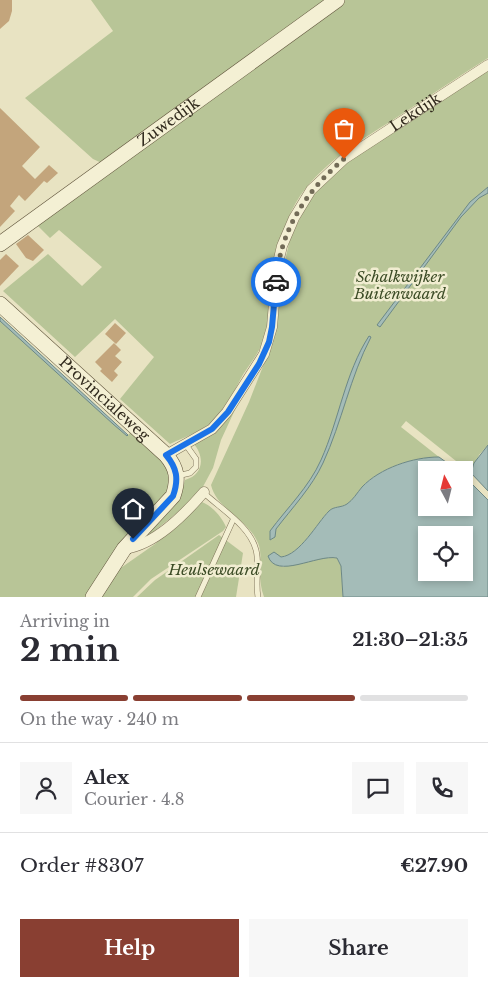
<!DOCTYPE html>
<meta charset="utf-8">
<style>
body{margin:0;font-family:"Libre Baskerville",serif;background:#f7f7f7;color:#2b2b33;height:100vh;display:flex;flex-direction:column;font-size:19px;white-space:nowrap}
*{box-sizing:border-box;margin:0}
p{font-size:16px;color:#7c7c81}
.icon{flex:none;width:28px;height:28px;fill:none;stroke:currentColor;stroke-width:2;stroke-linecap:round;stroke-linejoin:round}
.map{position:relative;height:597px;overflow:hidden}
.panel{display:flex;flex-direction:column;background:#fff;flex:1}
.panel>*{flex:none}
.needle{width:32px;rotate:353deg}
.buttons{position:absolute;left:418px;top:461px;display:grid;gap:10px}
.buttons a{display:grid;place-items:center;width:55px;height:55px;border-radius:0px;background:#fff;box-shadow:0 2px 8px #0003;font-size:25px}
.pin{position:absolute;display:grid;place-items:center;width:42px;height:42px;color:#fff;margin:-51px -21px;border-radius:50% 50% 50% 0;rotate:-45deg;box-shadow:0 0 5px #0007}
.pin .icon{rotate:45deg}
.courier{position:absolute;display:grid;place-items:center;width:50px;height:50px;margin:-25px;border:4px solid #1a73e8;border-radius:50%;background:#fff;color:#222;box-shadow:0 1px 6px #0007}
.overview em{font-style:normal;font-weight:700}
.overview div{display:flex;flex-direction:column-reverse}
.overview{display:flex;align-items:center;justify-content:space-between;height:85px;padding:0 20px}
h1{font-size:32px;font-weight:700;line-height:38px}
.bar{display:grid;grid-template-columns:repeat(4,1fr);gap:8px 5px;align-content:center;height:60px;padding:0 20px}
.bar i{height:6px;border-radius:4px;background:#e1e1e2}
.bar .on{background:#893f32}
.bar p{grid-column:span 4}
.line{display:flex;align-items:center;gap:12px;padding:0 20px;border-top:1px solid #e1e1e2}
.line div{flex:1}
.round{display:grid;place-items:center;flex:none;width:52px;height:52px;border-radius:0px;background:#f7f7f7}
.action{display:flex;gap:10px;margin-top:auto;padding:10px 20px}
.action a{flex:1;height:58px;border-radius:0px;background:#893f32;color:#fff;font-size:20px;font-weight:700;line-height:58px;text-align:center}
.action a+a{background:#f7f7f7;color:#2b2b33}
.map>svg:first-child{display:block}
.green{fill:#b8c597}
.water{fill:#a4bcb8;stroke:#6c8886;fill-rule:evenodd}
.building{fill:#c3a57c}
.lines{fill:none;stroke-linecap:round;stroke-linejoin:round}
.lane-casing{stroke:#80755b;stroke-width:6}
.street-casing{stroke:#80755b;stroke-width:11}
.secondary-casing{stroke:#62563e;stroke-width:16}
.lane{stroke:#f4f0d4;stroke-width:5}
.street{stroke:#f4f0d4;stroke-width:10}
.secondary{stroke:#f4f0d4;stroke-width:15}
.done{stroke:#726b57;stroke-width:5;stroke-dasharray:0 9}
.route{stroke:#1a73e8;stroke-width:6}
.labels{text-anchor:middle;stroke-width:5;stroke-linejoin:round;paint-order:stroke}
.street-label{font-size:15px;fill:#322b1e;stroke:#f1edd1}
.park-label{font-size:15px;font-style:italic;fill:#3c4c26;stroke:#f1edd1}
</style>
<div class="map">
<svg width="488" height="597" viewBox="0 0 488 597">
<rect width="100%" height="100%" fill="#e8e3c2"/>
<g class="green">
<path d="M91,0H331L106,165L93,159L25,98L113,31Z"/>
<path d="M343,0H488V58C459,76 431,95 402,114C365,138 326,159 300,196C271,240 278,290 264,338C259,355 248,365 240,380C233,393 227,408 216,419C204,430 185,437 170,444L120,399L154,357L115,319L75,357L3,291L48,254L82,286L102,267L59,230L50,238L36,224Z"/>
<path d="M488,70V445L479,455L471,473L406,421L401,427L439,457C413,457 380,468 362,487C357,493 353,500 347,504C341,508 334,506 329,511C317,523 300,555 281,557L282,567L322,558H337L341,566L343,597H264C256,576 264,556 258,543C249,520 217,510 211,485L249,402L274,338L281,278L290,239L309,200L330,177L358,154Z"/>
<path d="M0,321L127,436L133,430L169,469V493L89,597H0Z"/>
<path d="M245,388L221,440L213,468L198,496L142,541L182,490L185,480C204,475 205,456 193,443Z"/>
<path d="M202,502C212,506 222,517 226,527L223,531L151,579L133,597H101L115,572L155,544Z"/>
<path d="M219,535L243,553L236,597H137L155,580Z"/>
</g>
<g class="water">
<path d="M488,187V193L479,198L461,217L380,327L377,325L470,202Z"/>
<path d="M0,317L128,435L127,436L113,424L11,331L0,321Z"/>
<path d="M369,336L371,337C350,377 342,422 323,463C312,487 292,508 276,529L275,537L270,540V531C287,508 309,487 321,460C339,420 345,373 369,336Z"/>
<path d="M488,445V491L471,473L474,463Z"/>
<path d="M439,457L457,470H426V508H464V476L488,500V597H343L341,566L337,558C317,554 276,580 268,556L274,552L281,557C300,555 317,523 329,511C334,506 341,508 347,504C353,500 357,493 362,487C380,468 413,457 439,457ZM426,535H464V572H426Z"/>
</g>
<g class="building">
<path d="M0,0H12V11L9,21L0,29Z"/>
<path d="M0,108L40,147L22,166L35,179L49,165L58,173L47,183L44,181L25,201L19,195L10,206L15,211L0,227Z"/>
<path d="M28,235L44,250L33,261L26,258L16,244Z"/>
<path d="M6,254L19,266L0,286V260Z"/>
<path d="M115,323L126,333L116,344L105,334Z"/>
<path d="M114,343L121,350L115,356L122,362L114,371L118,375L112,382L100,371L102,369L95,362Z"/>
</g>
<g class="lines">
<g class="lane-casing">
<g id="lane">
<path d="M177,476L190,473L196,467V459L186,445"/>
<path d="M204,493C221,509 250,526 256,550C260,566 255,582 258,597"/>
<path d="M198,597L233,520"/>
</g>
</g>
<g class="street-casing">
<g id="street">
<path id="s1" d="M166,455L212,429L227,412L264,354L272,327L277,267L282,246L294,218L311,190L344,159L488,65"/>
<path d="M124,549C155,545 184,515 204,492"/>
</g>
</g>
<g class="secondary-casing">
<g id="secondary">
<path id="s2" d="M0,244L337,0"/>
<path id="s3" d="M0,304L166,455C177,468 179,479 173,496L124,549L93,597"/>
</g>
</g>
<use href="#lane" class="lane"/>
<use href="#street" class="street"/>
<use href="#secondary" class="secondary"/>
</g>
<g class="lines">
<path class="done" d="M276,282C280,230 306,191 344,159"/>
<path class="route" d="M133,539L173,496C179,479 177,468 166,455L212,429L228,412L259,364L269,342L272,327L276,282"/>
</g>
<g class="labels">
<g class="street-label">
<text dy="5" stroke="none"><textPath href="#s1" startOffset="448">Lekdijk</textPath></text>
<text dy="5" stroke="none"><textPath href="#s2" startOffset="208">Zuwedijk</textPath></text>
<text dy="5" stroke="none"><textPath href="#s3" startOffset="141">Provincialeweg</textPath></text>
</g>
<g class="park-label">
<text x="400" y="282">Schalkwijker<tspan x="400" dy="17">Buitenwaard</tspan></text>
<text x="214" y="575">Heulsewaard</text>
</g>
</g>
</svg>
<div class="buttons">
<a><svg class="needle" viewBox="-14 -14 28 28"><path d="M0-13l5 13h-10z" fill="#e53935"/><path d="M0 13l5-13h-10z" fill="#7c7c81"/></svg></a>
<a><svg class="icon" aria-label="locate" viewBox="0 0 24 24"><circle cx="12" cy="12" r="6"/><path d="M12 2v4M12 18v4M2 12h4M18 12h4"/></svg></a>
</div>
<div class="pin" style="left:344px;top:159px;background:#ea580c"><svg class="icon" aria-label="bag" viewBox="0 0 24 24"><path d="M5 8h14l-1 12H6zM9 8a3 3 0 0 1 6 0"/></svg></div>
<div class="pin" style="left:133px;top:539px;background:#1f2937"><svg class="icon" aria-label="home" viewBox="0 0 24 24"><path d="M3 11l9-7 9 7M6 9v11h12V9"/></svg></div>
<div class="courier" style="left:276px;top:282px"><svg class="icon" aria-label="car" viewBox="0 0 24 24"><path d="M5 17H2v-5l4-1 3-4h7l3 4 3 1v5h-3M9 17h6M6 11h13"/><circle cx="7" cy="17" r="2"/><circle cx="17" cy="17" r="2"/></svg></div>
</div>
<section class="panel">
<div class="overview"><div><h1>2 min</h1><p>Arriving in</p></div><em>21:30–21:35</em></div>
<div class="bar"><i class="on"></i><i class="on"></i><i class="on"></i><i></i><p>On the way · 240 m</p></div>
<div class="line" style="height:90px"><a class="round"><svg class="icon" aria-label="person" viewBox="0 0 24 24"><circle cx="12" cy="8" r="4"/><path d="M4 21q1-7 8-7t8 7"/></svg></a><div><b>Alex</b><p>Courier · 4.8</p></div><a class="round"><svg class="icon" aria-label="chat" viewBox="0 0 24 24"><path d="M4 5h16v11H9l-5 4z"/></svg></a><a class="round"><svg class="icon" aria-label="phone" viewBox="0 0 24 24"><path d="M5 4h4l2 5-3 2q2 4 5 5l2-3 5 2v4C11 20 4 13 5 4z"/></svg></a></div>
<div class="line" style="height:65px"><div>Order #8307</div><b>€27.90</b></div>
<div class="action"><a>Help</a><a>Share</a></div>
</section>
